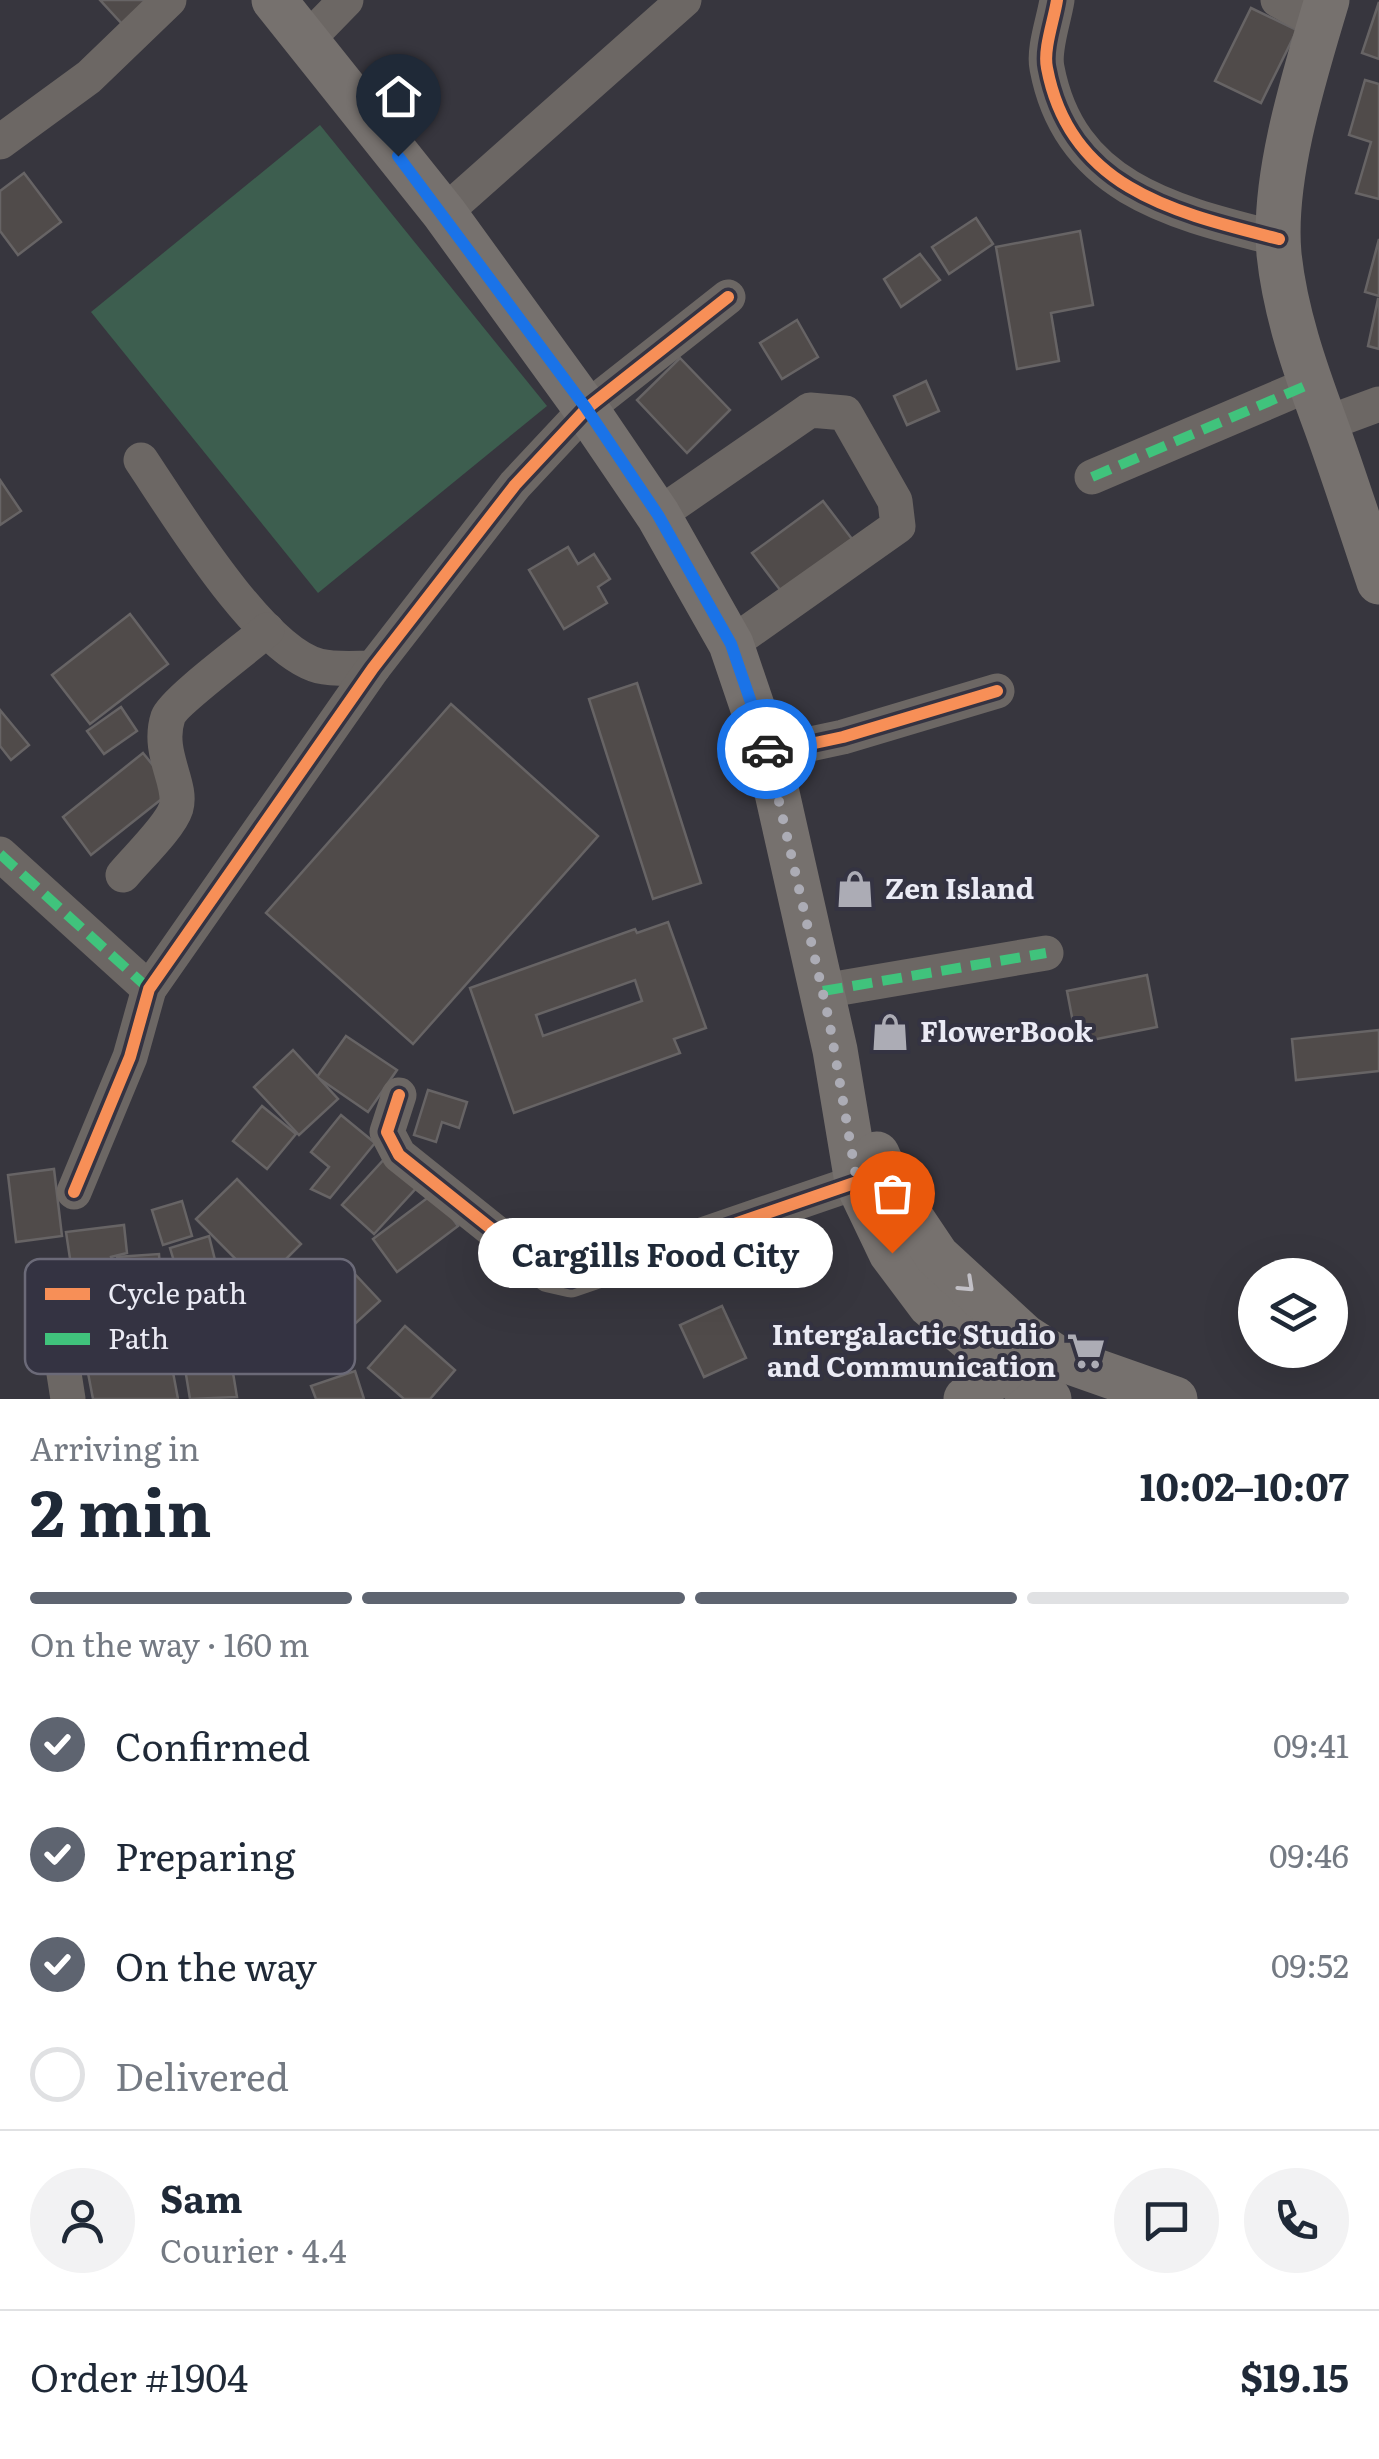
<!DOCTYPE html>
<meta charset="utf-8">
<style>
body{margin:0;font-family:Literata,serif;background:#f2f2f3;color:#1f2937;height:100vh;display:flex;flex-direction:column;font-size:38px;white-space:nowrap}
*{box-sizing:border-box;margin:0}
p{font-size:32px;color:#747a83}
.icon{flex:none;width:55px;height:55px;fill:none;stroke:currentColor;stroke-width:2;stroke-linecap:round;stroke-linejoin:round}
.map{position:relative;height:1399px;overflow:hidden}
.drawer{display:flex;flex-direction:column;background:#fff;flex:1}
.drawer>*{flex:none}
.tools{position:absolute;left:1238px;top:1258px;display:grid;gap:20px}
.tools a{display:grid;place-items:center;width:110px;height:110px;border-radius:50%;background:#fff;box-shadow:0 10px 40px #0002;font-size:50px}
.pin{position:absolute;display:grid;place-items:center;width:85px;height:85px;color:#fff;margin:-102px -42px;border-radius:50% 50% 50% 0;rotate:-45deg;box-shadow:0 0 10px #0007}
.pin .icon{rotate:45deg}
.courier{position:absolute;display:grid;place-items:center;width:100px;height:100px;margin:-50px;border:8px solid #1a73e8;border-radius:50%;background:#fff;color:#222;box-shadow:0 2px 12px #0007}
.bubble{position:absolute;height:70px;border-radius:35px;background:#fff;box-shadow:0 10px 40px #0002;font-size:32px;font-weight:700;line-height:70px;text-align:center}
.headline em{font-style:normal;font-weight:700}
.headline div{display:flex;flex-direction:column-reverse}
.headline{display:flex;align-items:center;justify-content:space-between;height:170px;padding:0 30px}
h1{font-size:65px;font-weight:700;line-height:75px}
.bar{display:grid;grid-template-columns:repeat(4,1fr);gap:15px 10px;align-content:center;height:120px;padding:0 30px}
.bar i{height:12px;border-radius:8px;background:#e0e1e3}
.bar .active{background:#5e6470}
.bar p{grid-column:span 4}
.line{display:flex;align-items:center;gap:25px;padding:0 30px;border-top:2px solid #e0e1e3}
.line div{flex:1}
.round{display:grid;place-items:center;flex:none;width:105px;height:105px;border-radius:52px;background:#f2f2f3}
ol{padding:0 30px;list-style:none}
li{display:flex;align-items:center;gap:30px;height:110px}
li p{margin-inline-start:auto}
li .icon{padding:10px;border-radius:50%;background:#5e6470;color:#fff;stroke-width:4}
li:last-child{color:#747a83}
li i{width:55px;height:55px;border:5px solid #e0e1e3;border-radius:50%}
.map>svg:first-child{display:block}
.green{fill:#3d5e4f}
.building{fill:#504b4a;stroke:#676465;stroke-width:2.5;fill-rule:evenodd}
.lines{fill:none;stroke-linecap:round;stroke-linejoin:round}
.minor{stroke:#6c6764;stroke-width:35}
.major{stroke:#76716e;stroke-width:45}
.quiet{stroke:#40c37c;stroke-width:10;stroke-dasharray:20 10;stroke-linecap:butt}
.cycleway-casing{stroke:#343342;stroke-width:19}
.cycleway{stroke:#f78f57;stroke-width:12}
.oneway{stroke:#c2c0c6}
.done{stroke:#acacb5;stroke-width:10;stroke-dasharray:0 18}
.route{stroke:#1a73e8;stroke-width:12}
.labels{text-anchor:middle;stroke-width:8;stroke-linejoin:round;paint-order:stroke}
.poi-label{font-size:28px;font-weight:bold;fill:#ebebf5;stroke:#343342;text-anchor:start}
.key{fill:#343342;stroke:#6b6a78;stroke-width:2.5}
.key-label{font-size:28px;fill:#ebebf5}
</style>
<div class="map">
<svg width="1379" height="1399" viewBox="0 0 1379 1399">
<rect width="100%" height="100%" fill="#37363e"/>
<path class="green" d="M320,125L547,406L318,593L91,312Z"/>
<g class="building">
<path d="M100,0H150L123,25Z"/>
<path d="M1379,2V59L1362,53Z"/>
<path d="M1251,8L1297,30L1261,103L1215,81Z"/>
<path d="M1365,80L1379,84V199L1356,193L1371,142L1349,135Z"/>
<path d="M24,173L61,222L18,255L0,231V191Z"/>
<path d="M976,218L993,244L949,274L932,247Z"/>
<path d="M1080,231L1093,305L1051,313L1059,361L1017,369L996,247Z"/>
<path d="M1379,239V296L1365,292Z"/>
<path d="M920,254L940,280L901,307L884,279Z"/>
<path d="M1378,299H1379V349L1368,346Z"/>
<path d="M797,320L818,357L782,379L760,343Z"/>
<path d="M680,358L730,410L687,453L637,400Z"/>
<path d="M926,381L939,411L907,425L894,396Z"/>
<path d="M0,480L21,511L0,525Z"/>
<path d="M823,501L852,539L781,591L752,553Z"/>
<path d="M568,547L578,564L594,554L610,579L598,587L607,603L564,629L529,570Z"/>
<path d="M130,614L168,664L90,724L52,675Z"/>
<path d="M637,683L701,883L653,899L589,699Z"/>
<path d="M451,704L598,836L413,1044L266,913Z"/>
<path d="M121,707L137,731L104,754L87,731Z"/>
<path d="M0,710L29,745L11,760L0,746Z"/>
<path d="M143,753L173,790L91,855L63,817Z"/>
<path d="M668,922L706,1028L674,1039L680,1053L514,1113L470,988L635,929L637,933ZM635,980L642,1001L543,1036L536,1015Z"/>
<path d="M1147,975L1157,1027L1077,1043L1067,991Z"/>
<path d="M1379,1030V1071L1296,1080L1292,1039Z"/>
<path d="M346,1036L397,1070L368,1112L317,1077Z"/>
<path d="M293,1050L338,1099L299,1135L254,1087Z"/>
<path d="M428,1090L467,1102L459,1128L442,1122L436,1142L414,1135Z"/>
<path d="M262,1106L296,1134L267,1169L233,1141Z"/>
<path d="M341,1115L375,1143L330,1198L311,1189L329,1167L311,1152Z"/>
<path d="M388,1155L420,1184L374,1234L342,1205Z"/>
<path d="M54,1169L62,1236L16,1242L8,1175Z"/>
<path d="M237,1179L301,1244L279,1266L315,1303L297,1321L196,1219Z"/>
<path d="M434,1193L458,1226L397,1272L373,1239Z"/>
<path d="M182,1201L192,1236L163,1245L152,1210Z"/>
<path d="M124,1225L127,1253L111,1257L117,1281L75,1292L66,1232Z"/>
<path d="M209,1236L215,1260L177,1271L170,1248Z"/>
<path d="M159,1254L161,1283L121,1285L117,1257Z"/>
<path d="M353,1272L380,1301L336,1341L309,1313Z"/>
<path d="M722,1306L746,1358L704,1377L680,1325Z"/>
<path d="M405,1326L455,1370L430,1399H404L368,1368Z"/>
<path d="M226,1330L237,1397L190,1399L180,1338Z"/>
<path d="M170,1356L178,1399H93L88,1373Z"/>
<path d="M355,1371L364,1399H316L311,1386Z"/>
</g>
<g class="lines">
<g class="minor">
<path d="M1057,0C1054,20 1043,49 1047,68C1070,190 1177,213 1279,239"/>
<path d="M1278,0L1320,23"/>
<path d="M307,40L346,0"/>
<path d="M0,142L89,77L169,0"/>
<path d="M444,213L684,0"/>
<path d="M1325,424L1379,404"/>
<path d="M141,460C176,512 260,651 319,666C336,670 356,668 373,668"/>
<path d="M1092,477L1310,384"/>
<path d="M658,515L810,410L845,413L895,501L898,526L731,644"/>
<path d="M768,753L843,737L997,691"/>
<path d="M0,854L149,989"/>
<path d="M123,875C137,858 170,827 176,808C183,784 156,753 168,717C173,702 250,645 267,630"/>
<path d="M823,991L1046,953"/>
<path d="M399,1095L387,1132L399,1155L549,1275L571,1280L857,1182"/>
<path d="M74,1192L130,1057L149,989L373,668L515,485L586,409L728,297"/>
<path d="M57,1329L68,1399"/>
</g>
<g class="major">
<path d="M274,0L444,213L586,409L658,515L731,644L768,753L835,1050L857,1182L891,1253L930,1305L1034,1394L1049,1399"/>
<path d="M1327,0C1305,74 1272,177 1279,254C1285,312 1305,369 1325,423C1344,475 1361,529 1379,582"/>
<path d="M877,1154L894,1192L937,1256L1025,1337L1056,1357L1175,1399"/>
<path d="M966,1399L1004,1370L1020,1344"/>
</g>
<g class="quiet">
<path d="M1092,477L1310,384"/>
<path d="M0,854L149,989"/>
<path d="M823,991L1046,953"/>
</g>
<g class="cycleway-casing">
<g id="cycleway">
<path d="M1057,0C1054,20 1043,49 1047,68C1070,190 1177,213 1279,239"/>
<path d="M768,753L843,737L997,691"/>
<path d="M399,1095L387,1132L399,1155L549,1275L571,1280L857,1182"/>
<path d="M74,1192L130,1057L149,989L373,668L515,485L586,409L728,297"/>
</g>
</g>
<use href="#cycleway" class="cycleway"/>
</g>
<defs><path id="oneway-chevron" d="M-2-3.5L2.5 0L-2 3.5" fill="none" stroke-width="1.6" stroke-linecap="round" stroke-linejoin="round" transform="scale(2.5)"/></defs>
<use class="oneway" href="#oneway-chevron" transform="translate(967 1285) rotate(43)"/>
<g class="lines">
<path class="done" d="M767,749L829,1020L857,1182L892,1253"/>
<path class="route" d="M398,156L586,408L658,515L731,644L767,749"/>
</g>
<defs>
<g id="shop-bare" transform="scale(3)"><path d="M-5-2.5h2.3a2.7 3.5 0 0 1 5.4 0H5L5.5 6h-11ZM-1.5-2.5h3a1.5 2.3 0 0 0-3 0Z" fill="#acacb5" stroke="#343342" stroke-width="2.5" paint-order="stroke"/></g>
<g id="supermarket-bare" transform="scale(3)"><path d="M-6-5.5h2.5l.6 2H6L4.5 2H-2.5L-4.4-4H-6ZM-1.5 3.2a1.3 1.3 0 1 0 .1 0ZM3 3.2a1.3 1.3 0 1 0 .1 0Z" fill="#acacb5" stroke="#343342" stroke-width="2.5" paint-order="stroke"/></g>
</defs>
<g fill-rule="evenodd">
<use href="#shop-bare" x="855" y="889"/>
<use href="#shop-bare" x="890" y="1032"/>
<use href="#supermarket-bare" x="1086" y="1351"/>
</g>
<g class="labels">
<g class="poi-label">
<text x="885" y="899">Zen Island</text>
<text x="920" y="1042">FlowerBook</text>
<text x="1056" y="1345" text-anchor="end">Intergalactic Studio<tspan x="1056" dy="32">and Communication</tspan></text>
</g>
</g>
<rect x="25" y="1259" width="330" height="115" rx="15" class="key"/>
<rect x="45" y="1288" width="45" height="12" fill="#f78f57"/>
<rect x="45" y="1333" width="45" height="12" fill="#40c37c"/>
<g class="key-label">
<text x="108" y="1304">Cycle path</text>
<text x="108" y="1349">Path</text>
</g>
</svg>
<div class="tools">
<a><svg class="icon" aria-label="layers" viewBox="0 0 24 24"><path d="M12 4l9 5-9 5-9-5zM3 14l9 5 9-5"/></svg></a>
</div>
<div class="pin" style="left:892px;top:1253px;background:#ea580c"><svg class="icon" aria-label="bag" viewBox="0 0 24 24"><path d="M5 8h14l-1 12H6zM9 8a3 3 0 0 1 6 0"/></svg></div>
<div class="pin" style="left:398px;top:156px;background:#1f2937"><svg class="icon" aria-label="home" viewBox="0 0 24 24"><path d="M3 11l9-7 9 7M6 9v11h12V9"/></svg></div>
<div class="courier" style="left:767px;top:749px"><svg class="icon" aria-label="car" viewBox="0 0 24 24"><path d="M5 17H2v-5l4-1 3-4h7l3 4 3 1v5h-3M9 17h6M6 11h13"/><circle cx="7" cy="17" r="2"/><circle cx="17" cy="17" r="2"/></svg></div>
<div class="bubble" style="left:478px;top:1218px;width:355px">Cargills Food City</div>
</div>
<section class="drawer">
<div class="headline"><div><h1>2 min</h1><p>Arriving in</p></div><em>10:02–10:07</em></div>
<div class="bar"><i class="active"></i><i class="active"></i><i class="active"></i><i></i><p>On the way · 160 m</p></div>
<ol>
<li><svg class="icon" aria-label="check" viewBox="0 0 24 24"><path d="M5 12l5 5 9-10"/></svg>Confirmed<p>09:41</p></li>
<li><svg class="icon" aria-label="check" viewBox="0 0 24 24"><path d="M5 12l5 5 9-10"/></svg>Preparing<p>09:46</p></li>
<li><svg class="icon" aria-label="check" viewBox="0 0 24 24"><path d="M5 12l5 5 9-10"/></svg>On the way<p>09:52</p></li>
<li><i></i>Delivered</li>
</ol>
<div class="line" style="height:180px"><a class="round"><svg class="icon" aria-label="person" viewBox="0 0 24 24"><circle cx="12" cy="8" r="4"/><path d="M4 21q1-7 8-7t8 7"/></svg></a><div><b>Sam</b><p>Courier · 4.4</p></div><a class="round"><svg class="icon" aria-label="chat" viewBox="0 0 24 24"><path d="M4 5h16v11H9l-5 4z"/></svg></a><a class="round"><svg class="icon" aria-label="phone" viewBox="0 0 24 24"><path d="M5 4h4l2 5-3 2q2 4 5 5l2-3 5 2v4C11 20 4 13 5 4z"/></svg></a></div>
<div class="line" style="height:130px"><div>Order #1904</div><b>$19.15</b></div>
</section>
